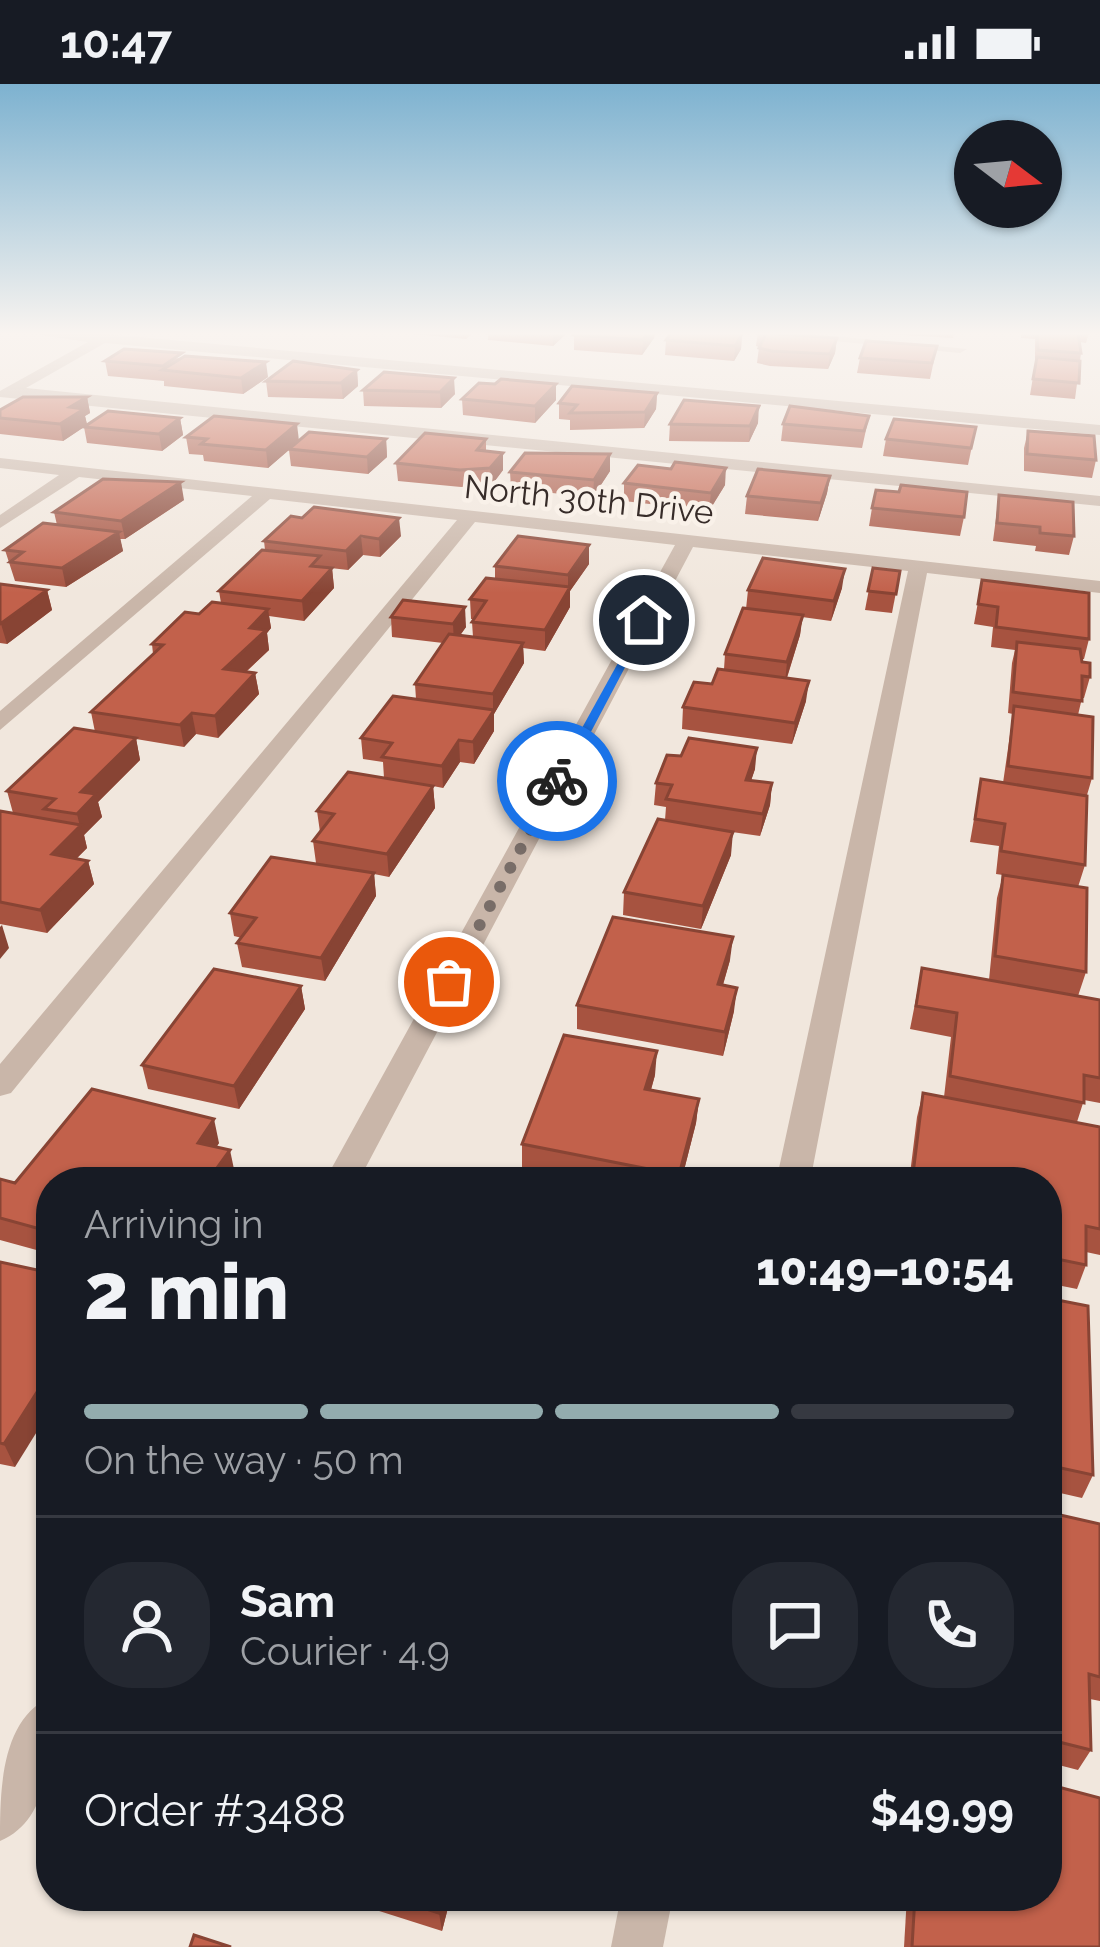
<!DOCTYPE html>
<meta charset="utf-8">
<style>
body{margin:0;font-family:Raleway,sans-serif;background:#242831;color:#f1f3f6;height:100vh;display:flex;flex-direction:column;font-size:45px;white-space:nowrap}
*{box-sizing:border-box;margin:0}
p{font-size:39px;color:#9ea1a6}
.icon{flex:none;width:66px;height:66px;fill:none;stroke:currentColor;stroke-width:2;stroke-linecap:round;stroke-linejoin:round}
.map{position:relative;flex:1;overflow:hidden}
.details{position:absolute;left:36px;top:1083px;width:1026px;height:744px;display:flex;flex-direction:column;background:#171b24;border-radius:48px;box-shadow:0 3px 9px #0004}
.details>*{flex:none}
.needle{width:78px;rotate:106deg}
.buttons{position:absolute;left:954px;top:36px;display:grid;gap:24px}
.buttons a{display:grid;place-items:center;width:108px;height:108px;border-radius:50%;background:#171b24;box-shadow:0 3px 9px #0004;font-size:60px}
.pin{position:absolute;display:grid;place-items:center;width:102px;height:102px;color:#fff;margin:-51px;border:6px solid #fff;border-radius:50%;box-shadow:0 3px 12px #0007}
.courier{position:absolute;display:grid;place-items:center;width:120px;height:120px;margin:-60px;border:9px solid #1a73e8;border-radius:50%;background:#fff;color:#222;box-shadow:0 3px 15px #0007}
.overview em{font-style:normal;font-weight:800}
.overview div{display:flex;flex-direction:column-reverse}
.overview{display:flex;align-items:center;justify-content:space-between;height:204px;padding:0 48px}
h1{font-size:78px;font-weight:800;line-height:90px}
.bar{display:grid;grid-template-columns:repeat(4,1fr);gap:18px 12px;align-content:center;height:144px;padding:0 48px}
.bar i{height:15px;border-radius:9px;background:#363941}
.bar .current{background:#93acae}
.bar p{grid-column:span 4}
.line{display:flex;align-items:center;gap:30px;padding:0 48px;border-top:3px solid #363941}
.line div{flex:1}
.round{display:grid;place-items:center;flex:none;width:126px;height:126px;border-radius:48px;background:#242831}
.status{display:flex;justify-content:space-between;align-items:center;height:84px;padding:0 60px;background:#171b24;direction:ltr}
.status svg{height:33px;fill:currentColor}
.map>svg:first-child{display:block}
.lines{fill:none;stroke-linecap:round;stroke-linejoin:round}
.minor{fill:#c9b6a9;fill-rule:evenodd}
.wall{fill:#a75340}
.shaded-wall{fill:#884434}
.building{fill:#c2614b;stroke:#884434;stroke-width:3}
.route{fill:#1a73e8}
.done{stroke:#786d68;stroke-width:12;stroke-dasharray:0 21.6}
.labels{text-anchor:middle;stroke-width:9;stroke-linejoin:round;paint-order:stroke}
.far-street-label{font-size:33px;fill:#372c29;stroke:#f9f1e9}
</style>
<div class="status"><b>10:47</b><svg viewBox="0 0 49 12"><path d="M0 12V9h3v3zM5 12V6h3v6zM10 12V3h3v9zM15 12V0h3v12zM26 1h20v11H26zM47 4h2v5h-2z"/></svg></div>
<div class="map">
<svg width="1100" height="1863" viewBox="0 0 1100 1863">
<rect width="100%" height="100%" fill="#f1e7dd"/>
<g class="lines">
<g class="minor">
<path d="M20,248L105,250L1100,341V351L105,259L26,304L1100,412V422L0,313V307L88,258Z"/>
<path d="M737,248H792L967,265L960,269Z"/>
<path d="M0,374L1100,497V509L927,489L810,1098H776L908,487L693,463L358,1098H324L675,461L475,438L11,1009L0,1012V980L457,436L270,415L0,646V627L252,412L79,393L0,444V431L59,391L0,384Z"/>
<path d="M51,1613C51,1661 53,1735 0,1757C0,1709 0,1635 51,1613Z"/>
<path d="M621,1812H673L663,1863H611Z"/>
</g>
</g>
<g class="wall">
<path d="M403,248H475L466,255L403,249Z"/>
<path d="M488,248H568L553,262L488,256Z"/>
<path d="M577,248H655L654,254L642,271L574,266V251Z"/>
<path d="M672,248H727V249L742,250L741,265L734,277L665,271L666,256Z"/>
<path d="M758,248L837,254L835,269L828,285L770,282L757,279L759,263L756,262Z"/>
<path d="M888,248H954L953,254L887,250Z"/>
<path d="M1021,248H1089L1086,259L1080,258L1081,269L1075,315L1030,311L1035,281V255L1021,254Z"/>
<path d="M937,262L930,295L857,289L860,274Z"/>
<path d="M183,274L268,293L243,310L164,302V297L108,292L105,277Z"/>
<path d="M357,286L358,302L343,315L268,313L266,297Z"/>
<path d="M384,288L455,310L441,324L364,322L363,306Z"/>
<path d="M495,300H556V316L535,339L463,331L462,315Z"/>
<path d="M657,309L656,325L644,344L570,346V336L559,335V319Z"/>
<path d="M87,313L90,329L85,332L87,340L180,334L183,351L162,367L87,359L84,343L63,357L0,350V326Z"/>
<path d="M869,332L862,364L781,357L783,340Z"/>
<path d="M758,339L749,358L669,357L670,340Z"/>
<path d="M976,343L968,381L883,372L886,355Z"/>
<path d="M1028,347L1096,376L1092,394L1024,387V364Z"/>
<path d="M186,353L299,357L386,355L387,373L368,390L291,382L289,366L268,384L204,377L203,371L189,370Z"/>
<path d="M486,355V367L503,386L491,402L461,403L398,397L396,379Z"/>
<path d="M610,387L593,413L511,405L510,388Z"/>
<path d="M830,392L827,409L818,437L745,430L747,412Z"/>
<path d="M624,399L725,401L709,427L624,417Z"/>
<path d="M999,411L1074,452L1069,471L1035,467L1036,462L993,457Z"/>
<path d="M184,416L125,455H120L123,467L66,503L15,497L5,466L57,441L54,428Z"/>
<path d="M872,424L964,433L960,452L869,442Z"/>
<path d="M401,452L380,473L363,471L348,486L322,483L332,484L334,504L304,537L269,532L271,544L267,549L269,566L246,588L255,589L259,610L218,654L196,650L184,663L136,655L140,676L98,718L102,733L84,751L87,764L76,775L88,777L94,800L47,849L0,840V727L13,729L7,707L95,648L91,628L153,570L152,560L221,519L219,507L265,466L264,457Z"/>
<path d="M589,480L570,507V523L545,567L523,564L524,579L494,630V647L474,680L460,678L443,704L433,702L435,724L389,793L374,790L376,812L325,897L242,883L237,859L242,854L234,852L230,829L316,779L313,757L320,748L317,727L384,694L383,678L363,675L361,654L416,615L415,600L443,559L392,553L391,533L403,516L466,543L460,551L473,553L472,538L474,535H471L470,515L495,495V482Z"/>
<path d="M873,484L900,487L892,529L865,526Z"/>
<path d="M982,496L1089,555L1084,575H1082L1090,593L1084,614H1082L1078,631L1092,694L1087,711L1085,781L1078,803L1086,888L1078,912L989,896L997,814L1003,791L996,790L999,762L970,758L981,695L1003,699L1013,630L1008,629L1012,579L1015,566L991,563L993,543L974,540Z"/>
<path d="M0,500L47,506L52,526L7,560L0,559Z"/>
<path d="M842,504L831,537L802,533L800,551L787,594L806,617L792,660L682,645L683,623L712,600L724,585L725,570L746,525L748,506Z"/>
<path d="M755,685L751,696L772,699L770,721L760,752L718,746L731,771L701,845L623,831L624,808L665,736L666,723L654,721L656,699Z"/>
<path d="M730,876L723,901L734,927L723,972L577,945V921Z"/>
<path d="M922,884L1100,916V1019L1084,1016L1077,1038L1100,1043V1171L1086,1168V1181L1077,1205L1047,1199V1098H909L917,1033L923,1009L944,1013L951,953L910,945Z"/>
<path d="M301,902L305,925L239,1025L148,1005L142,981Z"/>
<path d="M655,991L651,1006L699,1015L696,1039L681,1098H592L522,1084V1060Z"/>
<path d="M219,1059L216,1063L235,1090L51,1098V1170L0,1156V1095L15,1099Z"/>
<path d="M0,1178L15,1383L0,1380Z"/>
<path d="M1047,1214L1093,1391L1082,1414L1047,1406Z"/>
<path d="M1047,1428L1100,1440V1617L1090,1615L1091,1666L1078,1686L1047,1678Z"/>
<path d="M332,1812H451L442,1847Z"/>
<path d="M907,1812H1047L1100,1863H904Z"/>
</g>
<g class="shaded-wall">
<path d="M553,248H568L553,262Z"/>
<path d="M649,248H655L654,254L642,271L643,256Z"/>
<path d="M742,250L741,265L734,277L735,262Z"/>
<path d="M837,254L835,269L828,285L830,270Z"/>
<path d="M266,278L268,293L243,310L241,294Z"/>
<path d="M357,286L358,302L343,315L341,299Z"/>
<path d="M454,294L455,310L441,324L440,308Z"/>
<path d="M556,300V316L535,339V322Z"/>
<path d="M657,309L656,325L644,344L645,328Z"/>
<path d="M87,313L90,329L85,332L87,341L63,357L60,340L70,323Z"/>
<path d="M759,322L758,339L749,358L750,342Z"/>
<path d="M180,334L183,351L162,367L159,350Z"/>
<path d="M297,340L299,357L268,384L266,366Z"/>
<path d="M386,355L387,373L368,390L367,373Z"/>
<path d="M503,369V386L491,402L490,384Z"/>
<path d="M610,370V387L593,413L594,396Z"/>
<path d="M726,384L725,401L709,427L711,409Z"/>
<path d="M830,392L827,409L818,437L821,419Z"/>
<path d="M181,398L184,416L125,455L121,437Z"/>
<path d="M399,434L401,452L380,473L379,455Z"/>
<path d="M119,448L123,467L66,503L62,484Z"/>
<path d="M361,452L363,471L348,486L346,467Z"/>
<path d="M589,461V480L570,507V523L545,567V546L568,507V491Z"/>
<path d="M332,484L334,504L304,537L302,517Z"/>
<path d="M845,485L842,504L831,537L834,517Z"/>
<path d="M47,506L52,526L7,560L1,540Z"/>
<path d="M465,523L466,543L454,560L453,540Z"/>
<path d="M268,525L271,544L267,549L269,566L227,605L224,585L250,544Z"/>
<path d="M803,531L800,551L785,599L787,578Z"/>
<path d="M523,559L524,579L494,630V647L474,680L473,658L493,627V610Z"/>
<path d="M255,589L259,610L218,654L215,632Z"/>
<path d="M809,597L806,617L792,660L795,639Z"/>
<path d="M192,629L196,650L184,663L180,641Z"/>
<path d="M136,654L140,676L98,718L102,733L84,751L87,764L58,793L52,770L80,743L77,730L81,708Z"/>
<path d="M459,656L460,678L443,704L442,682Z"/>
<path d="M757,664L755,685L744,718L746,696Z"/>
<path d="M772,699L770,721L760,752L763,730Z"/>
<path d="M433,702L435,724L389,793L387,770Z"/>
<path d="M733,748L731,771L701,845L703,822Z"/>
<path d="M88,777L94,800L47,849L40,826Z"/>
<path d="M374,789L376,812L325,897L321,874Z"/>
<path d="M2,841L9,864L0,875V843Z"/>
<path d="M733,853L730,876L716,924L718,900Z"/>
<path d="M301,902L305,925L239,1025L234,1002Z"/>
<path d="M737,904L734,927L723,972L725,948Z"/>
<path d="M657,967L655,991L644,1029L645,1005Z"/>
<path d="M699,1015L696,1039L681,1098H678Z"/>
<path d="M214,1035L219,1059L204,1083L198,1059Z"/>
<path d="M230,1066L235,1090L229,1098H207Z"/>
<path d="M51,1286V1325L15,1383L4,1360Z"/>
<path d="M444,1812H451L442,1847L439,1829Z"/>
</g>
<g class="building">
<path d="M577,248H649L643,256L574,251Z"/>
<path d="M672,248H726L725,249L742,250L735,262L666,256Z"/>
<path d="M761,248H779L778,250L837,254L830,270L772,267L759,264L767,248Z"/>
<path d="M1037,248L1078,249L1081,269L1038,266Z"/>
<path d="M866,257L937,262L932,279L860,274Z"/>
<path d="M124,265L182,269L163,282L105,277Z"/>
<path d="M185,272L266,278L241,294L162,286Z"/>
<path d="M1037,273L1080,277L1079,299L1033,295Z"/>
<path d="M293,277L357,286L341,299L266,297Z"/>
<path d="M384,288L454,294L440,308L363,306Z"/>
<path d="M501,295L556,300L535,322L462,315L479,299L495,300Z"/>
<path d="M572,302L657,309L645,328L570,329L577,321L559,319Z"/>
<path d="M23,313H87L70,323L84,325L60,340L0,334V326Z"/>
<path d="M684,316L759,322L750,342L670,340Z"/>
<path d="M790,322L869,332L864,347L783,340Z"/>
<path d="M108,327L180,334L159,350L84,343Z"/>
<path d="M214,332L297,340L266,366L201,360L207,355L186,353Z"/>
<path d="M894,335L976,343L971,364L886,355Z"/>
<path d="M1028,347L1094,352L1096,376L1027,370Z"/>
<path d="M309,348L386,355L367,373L289,365Z"/>
<path d="M425,349L486,355L477,366L503,369L490,384L460,386L396,379Z"/>
<path d="M525,369L610,370L594,396L510,388Z"/>
<path d="M675,378L726,384L711,409L624,399L638,381L671,385Z"/>
<path d="M758,385L830,392L821,419L747,412Z"/>
<path d="M103,395L181,398L121,437L54,428Z"/>
<path d="M901,401L967,408L964,433L872,424L876,406L899,408Z"/>
<path d="M999,411L1073,418L1074,452L1040,449V443L997,439Z"/>
<path d="M314,423L399,434L379,455L361,452L346,467L264,457L291,432L302,434Z"/>
<path d="M43,439L119,448L62,484L10,478L23,468L5,466Z"/>
<path d="M518,452L589,461L568,491L495,482Z"/>
<path d="M262,466L320,472L311,482L332,484L302,517L219,507Z"/>
<path d="M763,474L845,485L834,517L748,506Z"/>
<path d="M873,484L900,487L896,510L868,507Z"/>
<path d="M486,494L570,503L545,546L472,538L486,517L470,515Z"/>
<path d="M982,496L1089,509V555L996,543L998,523L978,520Z"/>
<path d="M0,500L47,506L0,540Z"/>
<path d="M403,516L465,523L453,540L391,533Z"/>
<path d="M212,518L268,525L250,544L266,546L224,585L255,589L215,632L192,629L180,641L91,628L163,561L152,560L185,528L199,530Z"/>
<path d="M743,524L803,531L787,578L725,570Z"/>
<path d="M449,550L523,559L493,610L415,600Z"/>
<path d="M1017,558L1080,565L1082,578L1090,579V593L1082,592V617L1013,608Z"/>
<path d="M718,585L809,597L795,639L683,623L694,598L712,600Z"/>
<path d="M393,612L494,626L473,658L459,656L442,682L382,673L392,659L361,654Z"/>
<path d="M1014,622L1093,633L1092,694L1008,682Z"/>
<path d="M74,644L136,654L81,708L96,710L77,730L44,725L55,715L7,707Z"/>
<path d="M689,654L757,664L746,696L772,699L763,730L666,715L672,701L656,699L667,671L681,672Z"/>
<path d="M348,688L433,702L387,770L313,757L334,730L317,727Z"/>
<path d="M981,695L1087,712L1085,781L1001,767L1005,740L975,735Z"/>
<path d="M0,727L81,741L52,770L88,777L40,826L0,818Z"/>
<path d="M658,735L733,748L703,822L624,808Z"/>
<path d="M271,773L374,789L321,874L237,859L256,834L230,829Z"/>
<path d="M1003,791L1087,804L1086,888L995,872Z"/>
<path d="M613,833L733,853L718,900L737,904L725,948L577,921Z"/>
<path d="M922,884L1100,916V994L1084,991V1019L950,992L957,929L916,922Z"/>
<path d="M214,885L301,902L234,1002L142,981Z"/>
<path d="M564,951L657,967L645,1005L699,1015L679,1091L522,1060Z"/>
<path d="M92,1005L214,1035L198,1059L230,1066L207,1098H51V1148L0,1134V1095L15,1099Z"/>
<path d="M923,1009L1100,1043V1145L1086,1142V1181L1047,1173V1098H912Z"/>
<path d="M492,1094L513,1098H491Z"/>
<path d="M0,1178L51,1189V1286L4,1360L0,1359Z"/>
<path d="M1047,1214L1088,1222L1093,1391L1047,1381Z"/>
<path d="M1047,1428L1100,1440V1593L1089,1590L1091,1666L1047,1655Z"/>
<path d="M1047,1700L1100,1714V1863H912L915,1812H1047Z"/>
<path d="M386,1812H444L439,1829Z"/>
<path d="M194,1851L231,1863H190Z"/>
</g>
<linearGradient id="sky" x2="0" y2="1"><stop stop-color="#7db2d0"/><stop offset="0.49" stop-color="#f9f4f0"/><stop offset="1" stop-color="#f9f4f0" stop-opacity="0"/></linearGradient>
<rect width="1100" height="509" fill="url(#sky)"/>
<path class="route" d="M644,532L650,536L565,697L551,700Z"/>
<g class="lines">
<path class="done" d="M449,898L557,697"/>
</g>
<g class="labels">
<g class="far-street-label">
<text transform="translate(589 415) rotate(6)" y="12">North 30th Drive</text>
</g>
</g>
</svg>
<div class="buttons">
<a><svg class="needle" viewBox="-14 -14 28 28"><path d="M0-13l5 13h-10z" fill="#e53935"/><path d="M0 13l5-13h-10z" fill="#9ea1a6"/></svg></a>
</div>
<div class="pin" style="left:449px;top:898px;background:#ea580c"><svg class="icon" aria-label="bag" viewBox="0 0 24 24"><path d="M5 8h14l-1 12H6zM9 8a3 3 0 0 1 6 0"/></svg></div>
<div class="pin" style="left:644px;top:536px;background:#1f2937"><svg class="icon" aria-label="home" viewBox="0 0 24 24"><path d="M3 11l9-7 9 7M6 9v11h12V9"/></svg></div>
<div class="courier" style="left:557px;top:697px"><svg class="icon" aria-label="bike" viewBox="0 0 24 24"><circle cx="6" cy="16" r="4"/><circle cx="18" cy="16" r="4"/><path d="M6 16l4-8h5l3 8M10 8l3 8H6M13 5h3"/></svg></div>
<section class="details">
<div class="overview"><div><h1>2 min</h1><p>Arriving in</p></div><em>10:49–10:54</em></div>
<div class="bar"><i class="current"></i><i class="current"></i><i class="current"></i><i></i><p>On the way · 50 m</p></div>
<div class="line" style="height:216px"><a class="round"><svg class="icon" aria-label="person" viewBox="0 0 24 24"><circle cx="12" cy="8" r="4"/><path d="M4 21q1-7 8-7t8 7"/></svg></a><div><b>Sam</b><p>Courier · 4.9</p></div><a class="round"><svg class="icon" aria-label="chat" viewBox="0 0 24 24"><path d="M4 5h16v11H9l-5 4z"/></svg></a><a class="round"><svg class="icon" aria-label="phone" viewBox="0 0 24 24"><path d="M5 4h4l2 5-3 2q2 4 5 5l2-3 5 2v4C11 20 4 13 5 4z"/></svg></a></div>
<div class="line" style="height:156px"><div>Order #3488</div><b>$49.99</b></div>
</section>
</div>
